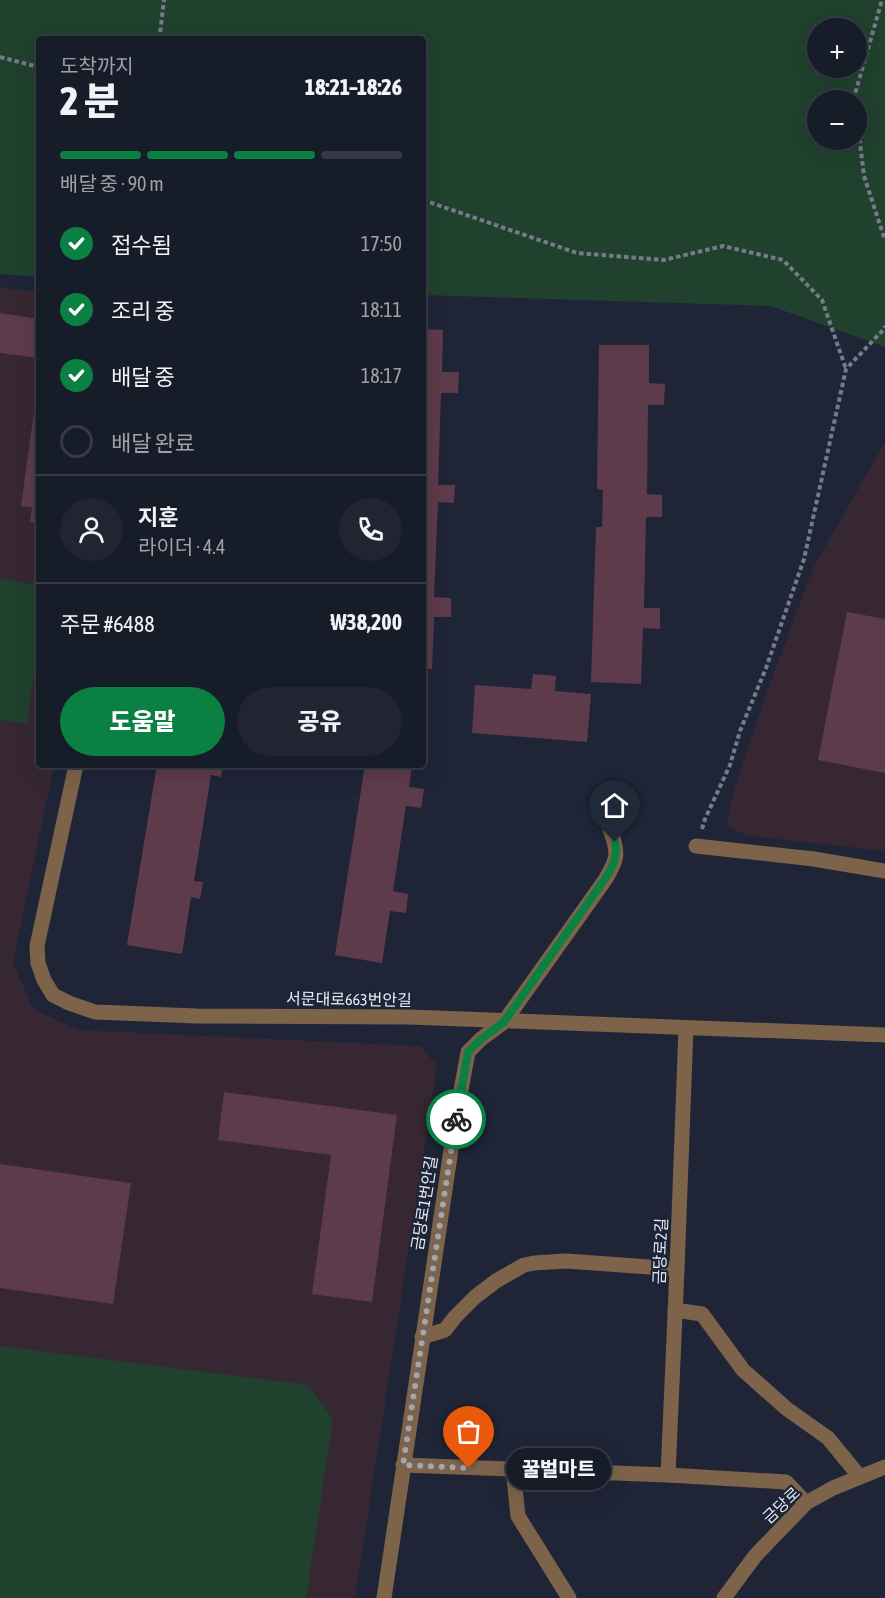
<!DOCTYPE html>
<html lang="ko">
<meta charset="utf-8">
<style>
body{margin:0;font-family:"Asap Condensed","Noto Sans KR",sans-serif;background:#202531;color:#f1f3f6;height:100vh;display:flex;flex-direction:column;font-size:22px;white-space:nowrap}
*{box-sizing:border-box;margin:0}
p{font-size:20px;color:#9ea1a8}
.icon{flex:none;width:33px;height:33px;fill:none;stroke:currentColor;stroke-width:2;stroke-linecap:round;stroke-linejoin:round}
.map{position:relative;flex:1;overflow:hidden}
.details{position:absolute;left:36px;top:36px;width:390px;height:732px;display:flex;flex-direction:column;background:#171c29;border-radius:6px;box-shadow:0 6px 24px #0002,0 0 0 2px #363a46}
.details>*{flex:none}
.fabs{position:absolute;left:807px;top:18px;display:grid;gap:12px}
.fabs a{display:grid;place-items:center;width:60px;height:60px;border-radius:50%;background:#171c29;box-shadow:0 6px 24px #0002,0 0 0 2px #363a46;font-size:30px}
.pin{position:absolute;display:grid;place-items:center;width:51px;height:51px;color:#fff;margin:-62px -26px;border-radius:50% 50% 50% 0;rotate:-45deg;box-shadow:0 0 6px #0007}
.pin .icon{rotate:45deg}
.courier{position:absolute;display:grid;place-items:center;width:60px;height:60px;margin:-30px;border:4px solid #0b8043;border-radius:50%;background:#fff;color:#222;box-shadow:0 2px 8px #0007}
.bubble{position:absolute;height:42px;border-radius:21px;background:#171c29;box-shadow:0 6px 24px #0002,0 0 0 2px #363a46;font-size:20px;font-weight:800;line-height:42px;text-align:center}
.overview em{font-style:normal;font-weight:800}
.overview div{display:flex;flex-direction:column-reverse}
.overview{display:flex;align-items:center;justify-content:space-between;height:102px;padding:0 24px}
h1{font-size:39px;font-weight:800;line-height:45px}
.bar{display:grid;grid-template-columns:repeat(4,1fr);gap:9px 6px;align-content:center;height:72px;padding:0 24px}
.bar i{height:8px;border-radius:4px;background:#363a46}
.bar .on{background:#0b8043}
.bar p{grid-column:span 4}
.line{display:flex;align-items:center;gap:15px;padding:0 24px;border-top:2px solid #363a46}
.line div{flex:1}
.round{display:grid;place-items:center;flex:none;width:63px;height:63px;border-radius:32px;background:#202531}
ol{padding:0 24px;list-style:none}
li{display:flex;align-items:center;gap:18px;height:66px}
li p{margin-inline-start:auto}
li .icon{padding:6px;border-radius:50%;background:#0b8043;color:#fff;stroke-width:4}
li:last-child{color:#9ea1a8}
li i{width:33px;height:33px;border:3px solid #363a46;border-radius:50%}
.primary-button{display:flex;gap:12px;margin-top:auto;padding:12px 24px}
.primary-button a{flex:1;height:69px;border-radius:36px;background:#0b8043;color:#fff;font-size:24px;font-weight:800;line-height:69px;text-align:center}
.primary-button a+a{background:#202531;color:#f1f3f6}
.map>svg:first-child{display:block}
.education{fill:#372732}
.green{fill:#20412e;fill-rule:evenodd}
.building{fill:#5e3b4a}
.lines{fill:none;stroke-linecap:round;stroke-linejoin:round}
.path{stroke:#757b8a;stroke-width:4;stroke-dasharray:4.5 3;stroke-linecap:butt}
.minor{stroke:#7c6349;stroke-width:15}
.done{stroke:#a0a6b4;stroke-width:6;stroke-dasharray:0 10.8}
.route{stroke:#0b8043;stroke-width:8}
.labels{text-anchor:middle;stroke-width:4.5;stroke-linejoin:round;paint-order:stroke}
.street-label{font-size:16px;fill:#e6ebf7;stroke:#1f2537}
</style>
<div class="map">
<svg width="885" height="1598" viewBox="0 0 885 1598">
<rect width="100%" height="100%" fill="#1f2537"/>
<g class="education">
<path d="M0,288L39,292V765H54L13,963L33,1009L78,1030L420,1046L437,1065L355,1598H0Z"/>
<path d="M885,442V851L750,836L728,827L729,810L741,768L772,678L813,568Z"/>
</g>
<g class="green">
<path d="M0,0H885V347L771,306L423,295V39H39V277L0,274ZM818,28H856V68H818ZM818,100H856V140H818Z"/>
<path d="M0,579L39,585V637L27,724L0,720Z"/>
<path d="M0,1346L308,1385L333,1419L306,1598H0Z"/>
</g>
<g class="building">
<path d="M0,313L39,319V358L0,353Z"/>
<path d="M423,329L443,330L442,372H459L458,393H441L438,485H455L454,503L438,502L434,597L451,598V617H434L432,669L423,668Z"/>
<path d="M599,345H649V383L665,384L664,405H648L647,494L662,495V517H646L644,608H660V629L643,628L641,684L591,682L596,527H602L603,490L597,489Z"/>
<path d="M38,383H39V524L30,522L32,507L21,506Z"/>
<path d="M847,612L885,619V773L818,760Z"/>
<path d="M533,674L556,676L555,691L591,694L587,742L472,733L475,685L531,689Z"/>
<path d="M157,765H223L221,777L211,775L194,881L203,882L200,899L191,897L182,954L127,945Z"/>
<path d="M365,765H412L409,787L424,789L421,808L406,806L393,891L408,894L406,913L390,911L382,963L335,955Z"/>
<path d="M224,1092L397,1115L372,1302L312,1294L331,1155L218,1140Z"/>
<path d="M0,1164L131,1183L113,1304L0,1288Z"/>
</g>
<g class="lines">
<g class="path">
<path d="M162,39L160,34L164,0"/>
<path d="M0,57L39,67"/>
<path d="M856,100L855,94L882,0"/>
<path d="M856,109L864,176L885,240"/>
<path d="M423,200L577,253L664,260L723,246L783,260L822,300L846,369"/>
<path d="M702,829L705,819L730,765L740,731L766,668L804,559L846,369L884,329L885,326"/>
</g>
<g class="minor">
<path d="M76,765L37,946L38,963L44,980L53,995L69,1003L95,1012L197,1016L410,1017L885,1035"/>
<path d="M696,846L814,859L885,871"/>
<path d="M675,1310L702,1314L743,1370L787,1409L828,1438L860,1477"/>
<path d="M422,1337L445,1330L455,1317L475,1297L496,1281L524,1265L534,1263L566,1261L677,1269"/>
<path d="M403,1465L668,1475L786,1482L806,1503"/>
<path d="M513,1469L518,1516L569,1598"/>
<path d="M668,1475L677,1269L686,1028"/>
<path d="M384,1598L455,1123L468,1052L481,1039L504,1022L605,880C618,859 619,853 610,829"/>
<path d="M724,1598L755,1556L806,1503L833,1488L885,1467"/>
</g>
</g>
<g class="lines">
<path class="done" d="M456,1119L403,1465L469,1468"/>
<path class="route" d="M456,1119L468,1052L481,1039L504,1022L604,880C613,867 618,858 615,842"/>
</g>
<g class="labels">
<g class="street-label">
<text transform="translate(349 999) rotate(1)" y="6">서문대로663번안길</text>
<text transform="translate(424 1203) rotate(-81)" y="6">금당로1번안길</text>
<text transform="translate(660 1251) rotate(-88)" y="6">금당로2길</text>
<text transform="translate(781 1505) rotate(-43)" y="6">금당로</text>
</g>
</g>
</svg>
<div class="fabs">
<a>+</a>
<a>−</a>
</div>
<div class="pin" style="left:469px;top:1468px;background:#ea580c"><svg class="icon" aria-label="bag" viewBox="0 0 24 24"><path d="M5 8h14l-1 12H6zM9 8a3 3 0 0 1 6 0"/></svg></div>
<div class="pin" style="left:615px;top:842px;background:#1f2937"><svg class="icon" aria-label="home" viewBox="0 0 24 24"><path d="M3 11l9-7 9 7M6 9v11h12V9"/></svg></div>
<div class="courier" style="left:456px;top:1119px"><svg class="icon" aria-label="bike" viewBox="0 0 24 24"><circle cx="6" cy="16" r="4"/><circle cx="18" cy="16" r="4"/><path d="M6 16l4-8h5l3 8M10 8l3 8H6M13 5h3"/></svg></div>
<div class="bubble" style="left:506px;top:1448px;width:105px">꿀벌마트</div>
<section class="details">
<div class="overview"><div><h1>2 분</h1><p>도착까지</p></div><em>18:21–18:26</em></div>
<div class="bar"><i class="on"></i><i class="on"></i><i class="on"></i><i></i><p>배달 중 · 90 m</p></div>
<ol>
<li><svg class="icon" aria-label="check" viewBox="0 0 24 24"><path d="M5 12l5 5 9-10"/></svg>접수됨<p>17:50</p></li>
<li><svg class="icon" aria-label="check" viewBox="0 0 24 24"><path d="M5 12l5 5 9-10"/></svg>조리 중<p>18:11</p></li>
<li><svg class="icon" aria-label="check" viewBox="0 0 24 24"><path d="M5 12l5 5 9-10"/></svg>배달 중<p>18:17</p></li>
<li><i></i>배달 완료</li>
</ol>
<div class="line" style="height:108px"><a class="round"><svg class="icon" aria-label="person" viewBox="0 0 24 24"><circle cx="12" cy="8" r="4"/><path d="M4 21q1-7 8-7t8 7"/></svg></a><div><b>지훈</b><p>라이더 · 4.4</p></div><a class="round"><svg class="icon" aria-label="phone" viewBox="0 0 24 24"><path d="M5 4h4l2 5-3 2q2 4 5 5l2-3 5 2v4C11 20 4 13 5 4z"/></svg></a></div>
<div class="line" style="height:78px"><div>주문 #6488</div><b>₩38,200</b></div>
<div class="primary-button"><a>도움말</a><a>공유</a></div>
</section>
</div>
